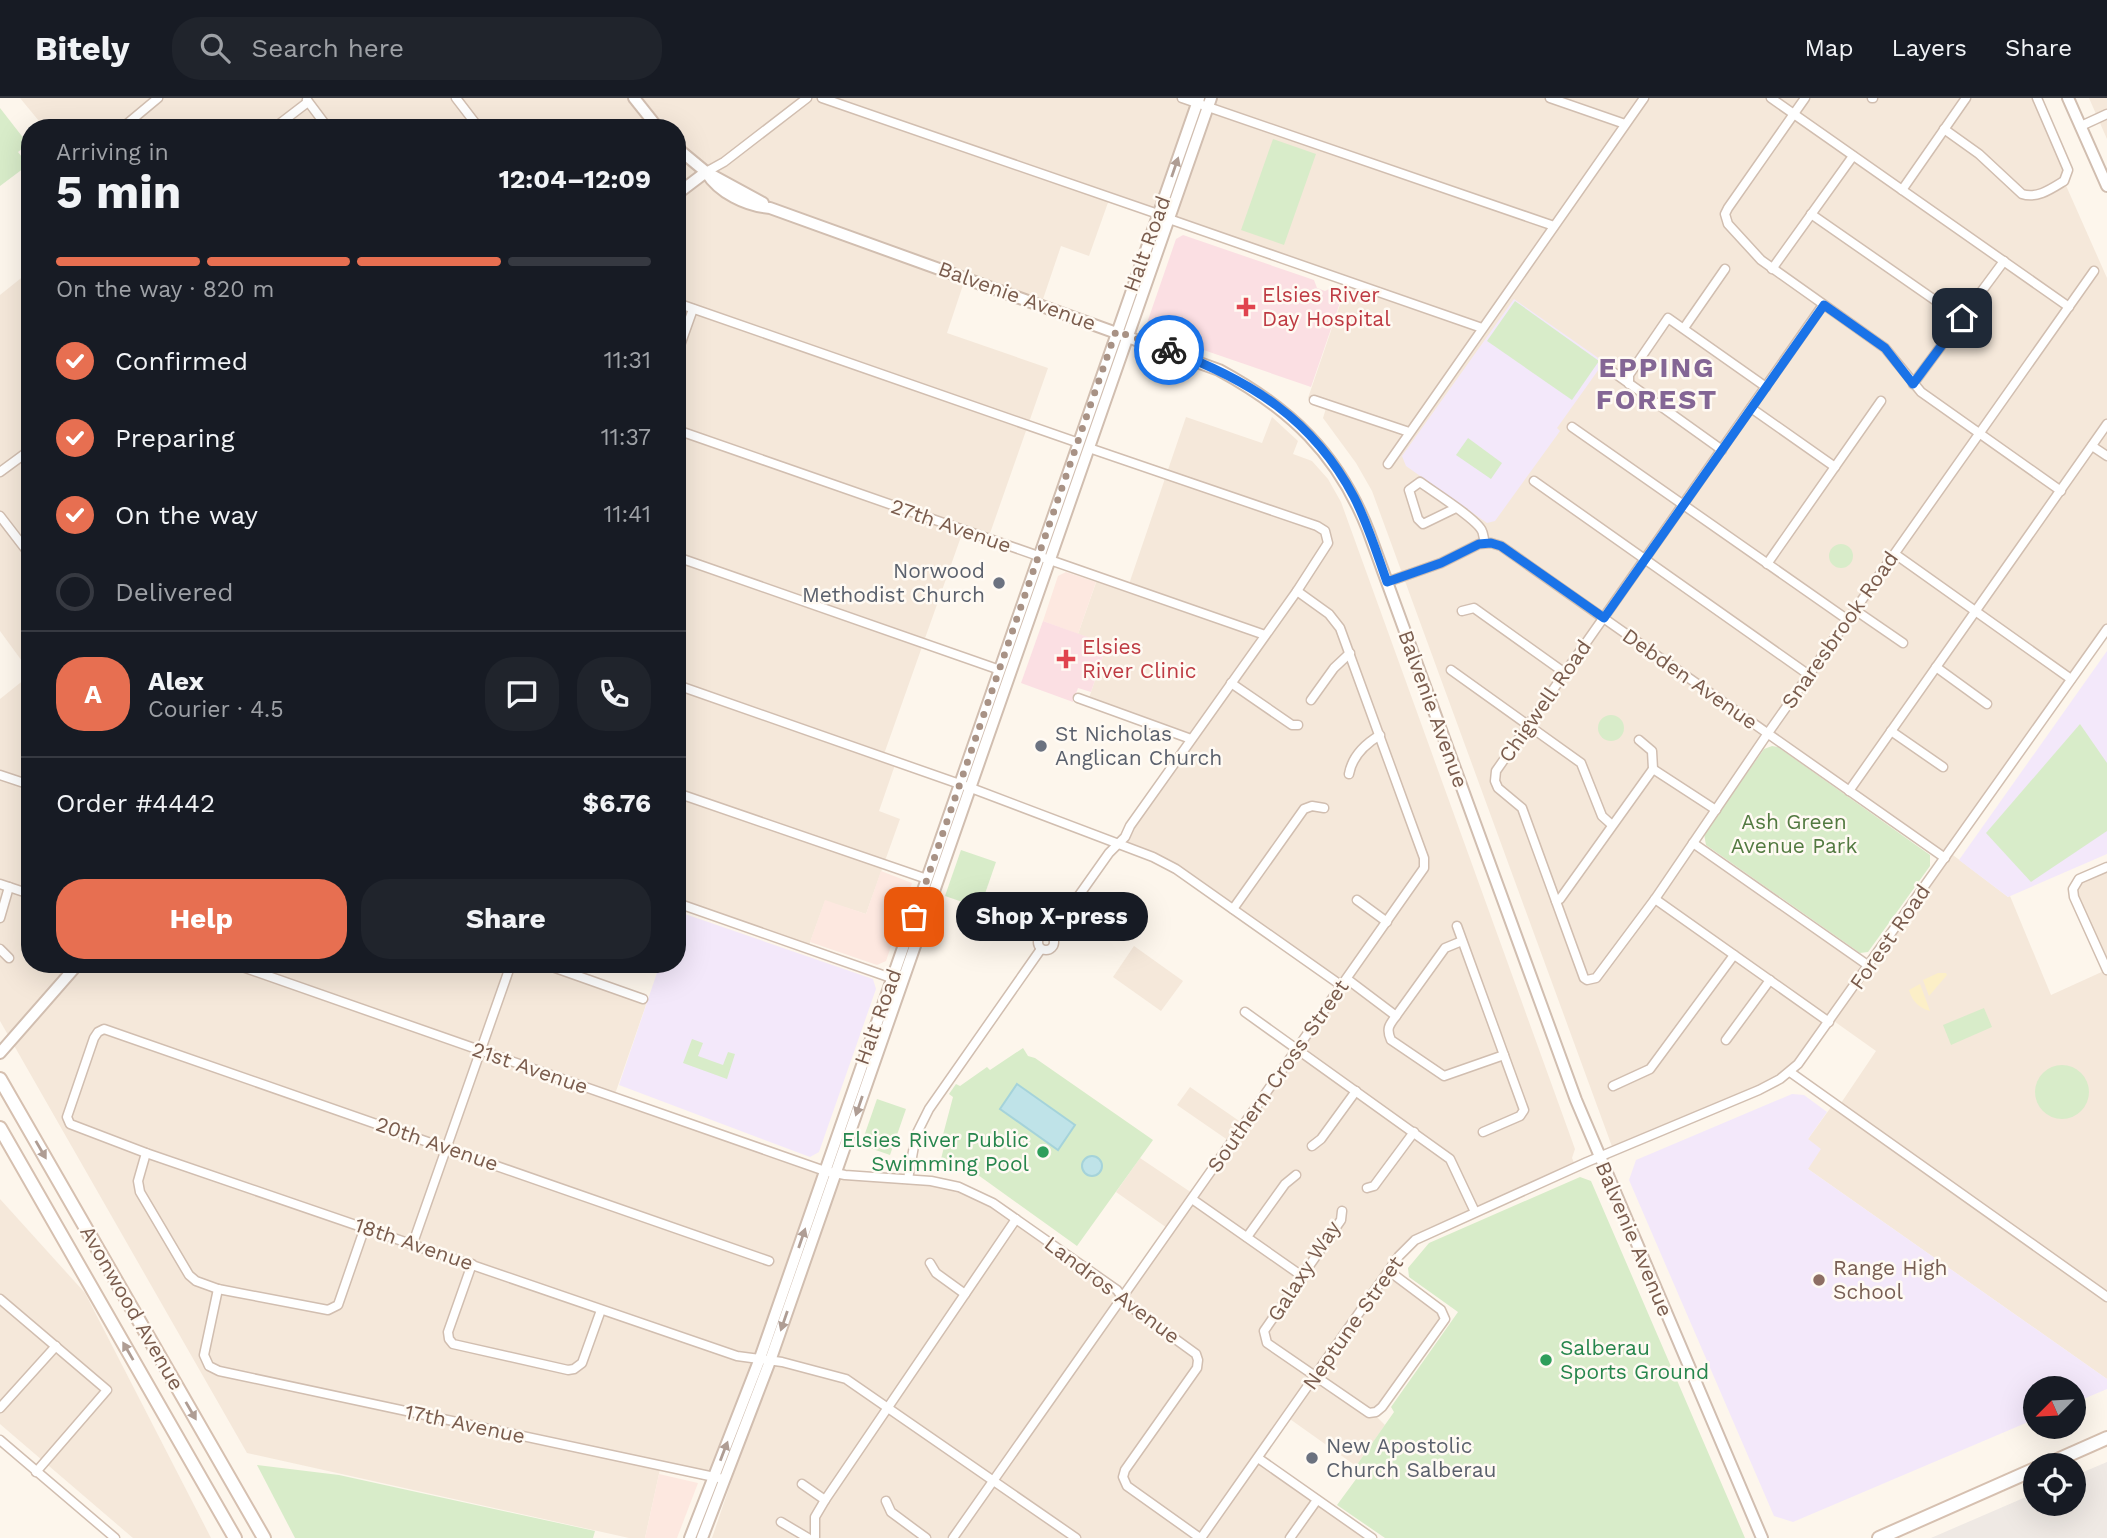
<!DOCTYPE html>
<meta charset="utf-8">
<style>
body{margin:0;font-family:"Work Sans",sans-serif;background:#20242c;color:#f1f3f6;height:100vh;display:flex;flex-direction:column;font-size:26px;white-space:nowrap}
*{box-sizing:border-box;margin:0}
p{font-size:23px;color:#9ea1a6}
.icon{flex:none;width:38px;height:38px;fill:none;stroke:currentColor;stroke-width:2;stroke-linecap:round;stroke-linejoin:round}
.map{position:relative;flex:1;overflow:hidden}
.details{position:absolute;left:21px;top:21px;width:665px;height:854px;display:flex;flex-direction:column;background:#171b24;border-radius:28px;box-shadow:0 7px 28px #0002}
.details>*{flex:none}
.needle{width:46px;rotate:246deg}
.controls{position:absolute;left:2023px;top:1278px;display:grid;gap:14px}
.controls a{display:grid;place-items:center;width:63px;height:63px;border-radius:50%;background:#171b24;box-shadow:0 7px 28px #0002;font-size:35px}
.pin{position:absolute;display:grid;place-items:center;width:60px;height:60px;color:#fff;margin:-30px;border-radius:14px;box-shadow:0 4px 10px #0006}
.courier{position:absolute;display:grid;place-items:center;width:70px;height:70px;margin:-35px;border:5px solid #1a73e8;border-radius:50%;background:#fff;color:#222;box-shadow:0 2px 9px #0007}
.bubble{position:absolute;height:49px;border-radius:24px;background:#171b24;box-shadow:0 7px 28px #0002;font-size:23px;font-weight:700;line-height:49px;text-align:center}
.summary em{font-style:normal;font-weight:700}
.summary div{display:flex;flex-direction:column-reverse}
.summary{display:flex;align-items:center;justify-content:space-between;height:119px;padding:0 35px}
h1{font-size:46px;font-weight:700;line-height:52px}
.bar{display:grid;grid-template-columns:repeat(4,1fr);gap:10px 7px;align-content:center;height:84px;padding:0 35px}
.bar i{height:9px;border-radius:5px;background:#363941}
.bar .current{background:#e76f51}
.bar p{grid-column:span 4}
.line{display:flex;align-items:center;gap:18px;padding:0 35px;border-top:2px solid #363941}
.line div{flex:1}
.round{display:grid;place-items:center;flex:none;width:74px;height:74px;border-radius:28px;background:#20242c}
ol{padding:0 35px;list-style:none}
li{display:flex;align-items:center;gap:21px;height:77px}
li p{margin-inline-start:auto}
li .icon{padding:7px;border-radius:50%;background:#e76f51;color:#fff;stroke-width:4}
li:last-child{color:#9ea1a6}
li i{width:38px;height:38px;border:4px solid #363941;border-radius:50%}
.cta{display:flex;gap:14px;margin-top:auto;padding:14px 35px}
.cta a{flex:1;height:80px;border-radius:28px;background:#e76f51;color:#fff;font-size:28px;font-weight:700;line-height:80px;text-align:center}
.cta a+a{background:#20242c;color:#f1f3f6}
header{display:flex;align-items:center;gap:42px;box-sizing:border-box;height:98px;padding:0 35px;background:#171b24;border-bottom:2px solid #363941}
header strong{font-size:33px}
nav{display:flex;gap:38px;margin-inline-start:auto;font-size:24px}
.search{width:490px;height:63px;background:#20242c;display:flex;align-items:center;gap:18px;box-sizing:border-box;padding:0 24px;border-radius:28px;color:#9ea1a6;font-size:26px}
.map>svg:first-child{display:block}
.residential{fill:#f5e8da;fill-rule:evenodd}
.commercial{fill:#fde8e0}
.industrial{fill:#efe9e4}
.education{fill:#f3e8fa}
.medical{fill:#fbdfe3}
.green{fill:#d8ecc9}
.sand{fill:#fcefc7}
.water{fill:#bfe3e8;stroke:#a5d3da;stroke-width:2}
.lines{fill:none;stroke-linecap:round;stroke-linejoin:round}
.minor-casing{stroke:#d1beb0;stroke-width:11}
.tertiary-casing{stroke:#d1beb0;stroke-width:14}
.secondary-casing{stroke:#d6c0b0;stroke-width:16}
.minor{stroke:#fff;stroke-width:8}
.tertiary{stroke:#fff;stroke-width:10}
.secondary{stroke:#fff;stroke-width:12}
.oneway{fill:#af9d94}
.done{stroke:#a89285;stroke-width:7;stroke-dasharray:0 12.6}
.route{stroke:#1a73e8;stroke-width:9}
.health-dot{fill:#e0444e;stroke:#fffaf3;stroke-width:2.5}
.worship-dot{fill:#6b7280;stroke:#fffaf3;stroke-width:2.5}
.leisure-dot{fill:#2e9e5b;stroke:#fffaf3;stroke-width:2.5}
.education-dot{fill:#8d6e63;stroke:#fffaf3;stroke-width:2.5}
.labels{text-anchor:middle;stroke-width:5;stroke-linejoin:round;paint-order:stroke}
.street-label{font-size:21px;fill:#7a5c4d;stroke:#fffaf3}
.health-label{font-size:21px;fill:#be3a42;stroke:#fffaf3;text-anchor:start}
.worship-label{font-size:21px;fill:#5b616d;stroke:#fffaf3;text-anchor:start}
.park-label{font-size:21px;fill:#537a41;stroke:#fffaf3}
.leisure-label{font-size:21px;fill:#27864d;stroke:#fffaf3;text-anchor:end}
.education-label{font-size:21px;fill:#785e54;stroke:#fffaf3;text-anchor:start}
.district-label{font-size:28px;font-weight:bold;letter-spacing:2px;fill:#846695;stroke:#fffaf3}
</style>
<header>
<strong>Bitely</strong>
<div class="search"><svg class="icon" aria-label="search" viewBox="0 0 24 24"><circle cx="10" cy="10" r="6"/><path d="M15 15l6 6"/></svg>Search here</div>
<nav><a>Map</a><a>Layers</a><a>Share</a></nav>
</header>
<div class="map">
<svg width="2107" height="1440" viewBox="0 0 2107 1440">
<rect width="100%" height="100%" fill="#fdf6ec"/>
<g class="residential">
<path d="M20,0H1198L1157,116L1110,99L1089,158L1061,148L1041,207L965,181L947,235L1048,270L988,441L963,433L883,659L896,664L879,713L900,721L866,816L825,803L808,850L677,804V30H31L39,23Z"/>
<path d="M1212,0H2038L2067,69L2064,83L2107,180V529L1949,754L2008,799L2010,798L2051,897L2106,872L2074,799V788L2107,770V1281L1808,1071V1041L1834,1005L1839,1008L1876,953L1831,921L1801,963L1778,981L1614,1054L1372,393L1356,365L1323,320L1327,307L1308,300L1348,183L1170,120ZM1768,635L1944,760L1868,868L1693,745Z"/>
<path d="M2089,0H2107V41Z"/>
<path d="M30,173V574L0,533V197Z"/>
<path d="M1186,319L1262,345L1272,319L1298,343L1293,356L1312,363L1328,381L1341,404L1575,1051L1572,1060L1576,1069L1421,1138L1389,1172L1444,1216L1374,1316L1385,1327L1356,1368L1287,1319L1258,1360L1371,1440H712L836,1075L931,1083L980,1098L1122,1199L1170,1132L1116,1094L1140,1060L1195,1097L1232,1045L1177,1007L1190,989L1245,1027L1343,890L1176,772L1118,746L1191,641L1088,603L1107,546L1078,536L1098,479L1128,489Z"/>
<path d="M30,577V866H543L647,904L614,999L824,1073L714,1378L661,1367L645,1440H629L247,1355L0,923V601Z"/>
<path d="M1134,848L1183,883L1161,913L1113,879Z"/>
<path d="M0,1101L85,1195L211,1440H133L0,1326Z"/>
</g>
<g class="commercial">
<path d="M1066,474L1096,484L1078,536L1043,523L1058,478Z"/>
<path d="M881,773L912,785L886,863L877,867L810,844L825,802L866,816Z"/>
<path d="M659,1376L698,1385L677,1440H645Z"/>
</g>
<path class="industrial" d="M2107,1364V1440H1931L2035,1395V1405H2074V1378Z"/>
<g class="education">
<path d="M1514,201L1604,264L1557,330L1560,333L1495,423L1487,425L1406,368L1402,358Z"/>
<path d="M2107,553V756L2008,799L1959,762Z"/>
<path d="M682,815L873,881L876,891L819,1054L810,1059L619,987L660,866H677V818Z"/>
<path d="M1792,996L1804,997L1827,1014L1808,1041L1821,1051L1808,1071L2107,1281V1291L2074,1305V1290H2035V1321L1793,1424L1774,1418L1629,1082L1636,1062Z"/>
</g>
<g class="medical">
<path d="M1183,137L1314,182L1317,190L1325,193L1333,189L1344,193L1311,289L1154,235L1147,225L1176,141Z"/>
<path d="M1043,523L1107,546L1091,594L1078,590L1073,604L1021,585Z"/>
</g>
<g class="green">
<path d="M0,10L28,46L18,54L28,67L0,88Z"/>
<path d="M1273,41L1316,56L1284,147L1241,132Z"/>
<path d="M1515,203L1599,263L1572,302L1487,243Z"/>
<path d="M1468,340L1502,365L1491,381L1456,357Z"/>
<circle cx="1841" cy="458" r="12"/>
<circle cx="1611" cy="630" r="13"/>
<path d="M2080,626L2107,665V733L2031,784L1986,735Z"/>
<path d="M1772,648L1778,649L1930,757V768L1868,854L1860,855L1706,747L1704,736L1764,651Z"/>
<path d="M961,752L996,764L980,810L945,798Z"/>
<path d="M1984,910L1992,929L1951,947L1943,927Z"/>
<path d="M692,941L703,945L698,958L723,967L728,954L735,956L727,981L683,965Z"/>
<path d="M1023,950L1028,958L1035,960L1153,1042L1077,1148L960,1064L949,1060L946,1066L940,1065L944,1049L940,1048L953,999L949,996L956,986L960,988L987,969L990,972Z"/>
<circle cx="2062" cy="994" r="27"/>
<path d="M877,1001L906,1011L890,1057L861,1047Z"/>
<path d="M1580,1079L1591,1083L1745,1440H1385L1337,1407L1362,1373L1356,1368L1394,1314L1391,1309L1458,1214L1409,1179L1408,1170L1429,1145Z"/>
<path d="M257,1367L339,1377L595,1433L593,1440H295Z"/>
</g>
<g class="sand">
<path d="M1938,875H1946L1947,877L1929,898L1923,882Z"/>
<path d="M1920,886L1930,913C1919,910 1912,903 1909,892Z"/>
</g>
<g class="water">
<path d="M1017,986L1075,1027L1058,1052L1000,1011Z"/>
<circle cx="1092" cy="1068" r="10"/>
</g>
<g class="lines">
<g class="minor-casing">
<g id="minor">
<path d="M456,0L479,30"/>
<path d="M822,0L1158,116"/>
<path d="M1182,0L1554,128"/>
<path d="M1550,0L1625,26"/>
<path d="M1771,0L2069,209"/>
<path d="M1805,0L1728,110L1725,116L1728,126L1761,162L1885,250L1921,294L2061,393"/>
<path d="M1872,0H1873"/>
<path d="M307,2L328,30"/>
<path d="M2081,28L2107,16"/>
<path d="M122,30L158,0"/>
<path d="M274,30L308,4"/>
<path d="M1944,31L1979,56L2022,96C2037,101 2051,91 2064,83L2068,72L2037,0"/>
<path d="M706,74L724,64L807,0"/>
<path d="M1902,92L1966,0"/>
<path d="M1811,116L1962,221"/>
<path d="M1169,121L1482,230"/>
<path d="M1772,171L1853,58"/>
<path d="M677,205L1079,345"/>
<path d="M1823,207L1496,673L1495,683L1498,690L1522,710L1584,880L1587,882L1596,880L1655,801L1768,635L2094,173"/>
<path d="M1684,230L1725,171"/>
<path d="M677,256L693,211"/>
<path d="M1613,274L1722,352"/>
<path d="M1629,286V277L1668,220L1766,289"/>
<path d="M1913,286L2004,163"/>
<path d="M1314,302L1409,334"/>
<path d="M1751,310L1835,369"/>
<path d="M1572,329L1848,522"/>
<path d="M677,332L1265,537"/>
<path d="M2092,348L2107,358"/>
<path d="M1388,366L1644,0"/>
<path d="M0,374L30,352"/>
<path d="M1534,383L1809,577"/>
<path d="M1456,410L1423,426L1418,421L1409,392L1420,384C1432,393 1477,421 1482,433C1483,434 1484,443 1485,444"/>
<path d="M0,418L30,457"/>
<path d="M1895,456L2071,581"/>
<path d="M677,459L1000,572"/>
<path d="M1767,466L1881,303"/>
<path d="M1387,484L1441,465L1479,446L1491,445L1501,448L1945,760"/>
<path d="M1855,512L1903,545"/>
<path d="M1462,513L1474,510L1565,575"/>
<path d="M1936,569L1987,606"/>
<path d="M1451,572L1581,665L1602,718L1612,727"/>
<path d="M1231,585L1292,627H1298"/>
<path d="M677,587L971,690L1153,759L1176,771L1342,888"/>
<path d="M1078,600L1191,641"/>
<path d="M1311,602L1334,570L1350,555"/>
<path d="M1891,633L1943,669"/>
<path d="M1653,671L1716,712"/>
<path d="M1349,676C1352,659 1365,646 1380,637"/>
<path d="M0,677L30,687"/>
<path d="M1849,693L2107,326"/>
<path d="M677,695L927,781"/>
<path d="M1693,745L1869,868"/>
<path d="M2107,769L2079,781L2073,791L2074,799L2107,872"/>
<path d="M0,786L30,796"/>
<path d="M1655,801L1829,924"/>
<path d="M1357,802L1387,824"/>
<path d="M1556,803L1560,801L1653,671L1652,653L1639,642"/>
<path d="M677,805L897,882"/>
<path d="M1233,811L1304,711L1312,708L1324,710"/>
<path d="M0,820L9,789"/>
<path d="M1457,828L1524,1012L1520,1018L1483,1034"/>
<circle cx="1046" cy="844" r="8"/>
<path d="M1051,837L1109,755L1125,739L1130,728L1297,493L1328,445L1325,433L1317,428L1089,350"/>
<path d="M0,851L9,860"/>
<path d="M234,866L825,1073L845,1077L931,1083L959,1089L993,1105L1117,1192L1127,1206L1196,1256L1198,1262L1197,1270L1125,1372L1123,1379L1127,1388L1200,1440"/>
<path d="M544,866L643,901"/>
<path d="M1347,881L1396,918L1445,850L1462,843"/>
<path d="M1245,914L1450,1061L1475,1114"/>
<path d="M1396,918C1389,927 1386,931 1391,942L1444,978L1504,957"/>
<path d="M1726,942L1770,882"/>
<path d="M1790,974L2107,1199"/>
<path d="M1613,988L1650,971L1734,857"/>
<path d="M1312,1048L1321,1041L1356,993"/>
<path d="M146,1055L138,1083L140,1094L189,1177L196,1183L218,1191L328,1212L338,1207L365,1129"/>
<path d="M908,1081L916,1037L929,1011L1041,851"/>
<path d="M1367,1090L1374,1088L1414,1034"/>
<path d="M1192,1101L1302,1178"/>
<path d="M1342,1113L1341,1122L1264,1233L1267,1245L1369,1315L1376,1314L1382,1309L1445,1221L1441,1212L1389,1173"/>
<path d="M1247,1139L1285,1086L1296,1077"/>
<path d="M413,1145L511,866"/>
<path d="M769,1163L104,931L98,934L94,940L67,1019L70,1026L146,1055L737,1258L782,1264L846,1281L1076,1440"/>
<path d="M930,1165L936,1175L965,1196"/>
<path d="M472,1166L448,1234L449,1241L453,1246L568,1272L574,1271L582,1265L601,1212"/>
<path d="M218,1191L204,1257L209,1268L219,1273L719,1380"/>
<path d="M0,1201L107,1292L36,1374"/>
<path d="M0,1310L56,1248"/>
<path d="M0,1342L115,1440"/>
<path d="M1258,1360L1372,1440"/>
<path d="M802,1386L825,1402"/>
<path d="M886,1403L891,1414L926,1440"/>
<path d="M781,1424L808,1440"/>
<path d="M815,1440V1419L825,1402L1016,1121"/>
<path d="M953,1440L1424,770V760L1340,530L1329,516L1297,493"/>
<path d="M1201,1440L1399,1158L1415,1142L1587,1064L1759,992L1780,981L1798,966L2107,531"/>
<path d="M1290,1440L1317,1402"/>
</g>
</g>
<g class="tertiary-casing">
<g id="tertiary">
<path d="M634,0L658,30"/>
<path d="M2068,0L2107,88"/>
<path d="M677,50L706,74L763,105"/>
<path d="M706,74C719,95 746,108 770,110L1219,272C1291,311 1338,356 1368,432L1576,1002L1762,1440"/>
<path d="M677,96L706,74"/>
<path d="M0,955L78,866"/>
<path d="M690,1440L759,1263L1199,0"/>
<path d="M702,1440L770,1263L1211,0"/>
</g>
</g>
<g class="secondary-casing">
<g id="secondary">
<path d="M0,981L264,1440"/>
<path d="M0,1030L235,1440"/>
<path d="M2046,1367L2107,1340"/>
<path d="M1879,1440L2035,1371"/>
</g>
</g>
<use href="#minor" class="minor"/>
<use href="#tertiary" class="tertiary"/>
<use href="#secondary" class="secondary"/>
</g>
<defs><path id="oneway-solid" d="M-6-.8H1V-3.2L6.5 0L1 3.2V.8H-6Z" transform="scale(1.75)"/></defs>
<g class="oneway">
<use href="#oneway-solid" transform="translate(1175 69) rotate(-71)"/>
<use href="#oneway-solid" transform="translate(859 1008) rotate(109)"/>
<use href="#oneway-solid" transform="translate(41 1052) rotate(60)"/>
<use href="#oneway-solid" transform="translate(802 1140) rotate(-71)"/>
<use href="#oneway-solid" transform="translate(784 1223) rotate(109)"/>
<use href="#oneway-solid" transform="translate(128 1253) rotate(-120)"/>
<use href="#oneway-solid" transform="translate(191 1313) rotate(60)"/>
<use href="#oneway-solid" transform="translate(724 1353) rotate(-69)"/>
</g>
<g class="lines">
<path class="done" d="M914,819L1116,233L1169,252"/>
<path class="route" d="M1169,252C1250,282 1313,321 1354,399C1368,426 1377,456 1387,484L1441,465L1479,446L1491,445L1501,448L1604,520L1824,207L1885,250L1913,286L1962,220"/>
</g>
<g class="health-dot">
<path d="M1242.5 198.5h7v7h7v7h-7v7h-7v-7h-7v-7h7z"/>
<path d="M1062.5 550.5h7v7h7v7h-7v7h-7v-7h-7v-7h7z"/>
</g>
<g class="worship-dot">
<circle cx="999" cy="485" r="7"/>
<circle cx="1041" cy="648" r="7"/>
<circle cx="1312" cy="1360" r="7"/>
</g>
<g class="leisure-dot">
<circle cx="1043" cy="1054" r="7"/>
<circle cx="1546" cy="1262" r="7"/>
</g>
<circle class="education-dot" cx="1819" cy="1182" r="7"/>
<g class="labels">
<g class="street-label">
<text transform="translate(1147 146) rotate(-70)" y="7">Halt Road</text>
<text transform="translate(1017 198) rotate(20)" y="7">Balvenie Avenue</text>
<text transform="translate(951 428) rotate(19)" y="7">27th Avenue</text>
<text transform="translate(1840 532) rotate(-55)" y="7">Snaresbrook Road</text>
<text transform="translate(1690 581) rotate(35)" y="7">Debden Avenue</text>
<text transform="translate(1545 603) rotate(-55)" y="7">Chigwell Road</text>
<text transform="translate(1433 611) rotate(70)" y="7">Balvenie Avenue</text>
<text transform="translate(1890 839) rotate(-55)" y="7">Forest Road</text>
<text transform="translate(878 919) rotate(-70)" y="7">Halt Road</text>
<text transform="translate(530 970) rotate(19)" y="7">21st Avenue</text>
<text transform="translate(1278 978) rotate(-55)" y="7">Southern Cross Street</text>
<text transform="translate(437 1046) rotate(19)" y="7">20th Avenue</text>
<text transform="translate(1634 1141) rotate(67)" y="7">Balvenie Avenue</text>
<text transform="translate(414 1146) rotate(19)" y="7">18th Avenue</text>
<text transform="translate(1304 1173) rotate(-57)" y="7">Galaxy Way</text>
<text transform="translate(1112 1192) rotate(37)" y="7">Landros Avenue</text>
<text transform="translate(132 1210) rotate(60)" y="7">Avonwood Avenue</text>
<text transform="translate(1353 1225) rotate(-55)" y="7">Neptune Street</text>
<text transform="translate(465 1326) rotate(12)" y="7">17th Avenue</text>
</g>
<g class="health-label">
<text x="1262" y="204">Elsies River<tspan x="1262" dy="24">Day Hospital</tspan></text>
<text x="1082" y="556">Elsies<tspan x="1082" dy="24">River Clinic</tspan></text>
</g>
<g class="worship-label">
<text x="985" y="480" text-anchor="end">Norwood<tspan x="985" dy="24">Methodist Church</tspan></text>
<text x="1055" y="643">St Nicholas<tspan x="1055" dy="24">Anglican Church</tspan></text>
<text x="1326" y="1355">New Apostolic<tspan x="1326" dy="24">Church Salberau</tspan></text>
</g>
<g class="park-label">
<text x="1794" y="731">Ash Green<tspan x="1794" dy="24">Avenue Park</tspan></text>
</g>
<g class="leisure-label">
<text x="1029" y="1049">Elsies River Public<tspan x="1029" dy="24">Swimming Pool</tspan></text>
<text x="1560" y="1257" text-anchor="start">Salberau<tspan x="1560" dy="24">Sports Ground</tspan></text>
</g>
<g class="education-label">
<text x="1833" y="1177">Range High<tspan x="1833" dy="24">School</tspan></text>
</g>
<g class="district-label">
<text x="1657" y="279">EPPING<tspan x="1657" dy="32">FOREST</tspan></text>
</g>
</g>
</svg>
<div class="controls">
<a><svg class="needle" viewBox="-14 -14 28 28"><path d="M0-13l5 13h-10z" fill="#e53935"/><path d="M0 13l5-13h-10z" fill="#9ea1a6"/></svg></a>
<a><svg class="icon" aria-label="locate" viewBox="0 0 24 24"><circle cx="12" cy="12" r="6"/><path d="M12 2v4M12 18v4M2 12h4M18 12h4"/></svg></a>
</div>
<div class="pin" style="left:914px;top:819px;background:#ea580c"><svg class="icon" aria-label="bag" viewBox="0 0 24 24"><path d="M5 8h14l-1 12H6zM9 8a3 3 0 0 1 6 0"/></svg></div>
<div class="pin" style="left:1962px;top:220px;background:#1f2937"><svg class="icon" aria-label="home" viewBox="0 0 24 24"><path d="M3 11l9-7 9 7M6 9v11h12V9"/></svg></div>
<div class="courier" style="left:1169px;top:252px"><svg class="icon" aria-label="bike" viewBox="0 0 24 24"><circle cx="6" cy="16" r="4"/><circle cx="18" cy="16" r="4"/><path d="M6 16l4-8h5l3 8M10 8l3 8H6M13 5h3"/></svg></div>
<div class="bubble" style="left:956px;top:794px;width:192px">Shop X-press</div>
<section class="details">
<div class="summary"><div><h1>5 min</h1><p>Arriving in</p></div><em>12:04–12:09</em></div>
<div class="bar"><i class="current"></i><i class="current"></i><i class="current"></i><i></i><p>On the way · 820 m</p></div>
<ol>
<li><svg class="icon" aria-label="check" viewBox="0 0 24 24"><path d="M5 12l5 5 9-10"/></svg>Confirmed<p>11:31</p></li>
<li><svg class="icon" aria-label="check" viewBox="0 0 24 24"><path d="M5 12l5 5 9-10"/></svg>Preparing<p>11:37</p></li>
<li><svg class="icon" aria-label="check" viewBox="0 0 24 24"><path d="M5 12l5 5 9-10"/></svg>On the way<p>11:41</p></li>
<li><i></i>Delivered</li>
</ol>
<div class="line" style="height:126px"><b class="round" style="background:#e76f51;color:#fff">A</b><div><b>Alex</b><p>Courier · 4.5</p></div><a class="round"><svg class="icon" aria-label="chat" viewBox="0 0 24 24"><path d="M4 5h16v11H9l-5 4z"/></svg></a><a class="round"><svg class="icon" aria-label="phone" viewBox="0 0 24 24"><path d="M5 4h4l2 5-3 2q2 4 5 5l2-3 5 2v4C11 20 4 13 5 4z"/></svg></a></div>
<div class="line" style="height:91px"><div>Order #4442</div><b>$6.76</b></div>
<div class="cta"><a>Help</a><a>Share</a></div>
</section>
</div>
